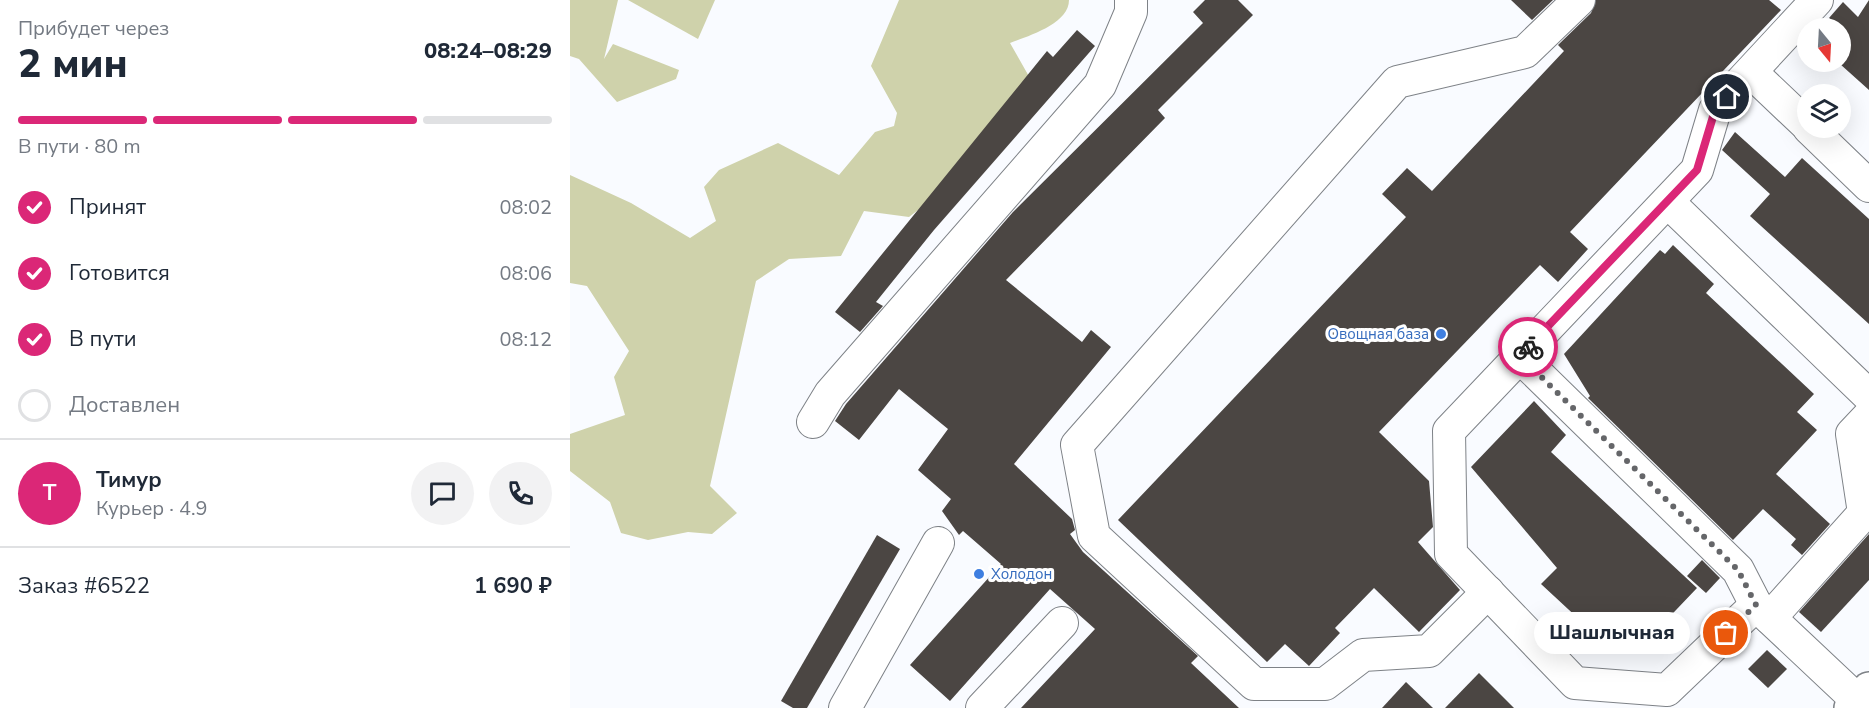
<!DOCTYPE html>
<html lang="ru">
<meta charset="utf-8">
<style>
body{margin:0;font-family:"Nunito Sans",sans-serif;background:#f2f2f3;color:#1f2937;height:100vh;display:flex;flex-direction:column;font-size:22px;white-space:nowrap}
*{box-sizing:border-box;margin:0}
p{font-size:20px;color:#747a83}
.icon{flex:none;width:33px;height:33px;fill:none;stroke:currentColor;stroke-width:2;stroke-linecap:round;stroke-linejoin:round}
.map{position:relative;flex:1;overflow:hidden}
.side{display:flex;flex-direction:column;background:#fff;width:570px}
.side>*{flex:none}
.needle{width:39px;rotate:162deg}
.tools{position:absolute;left:1227px;top:18px;display:grid;gap:12px}
.tools a{display:grid;place-items:center;width:54px;height:54px;border-radius:50%;background:#fff;box-shadow:0 6px 24px #0002;font-size:30px}
.pin{position:absolute;display:grid;place-items:center;width:51px;height:51px;color:#fff;margin:-26px;border:3px solid #fff;border-radius:50%;box-shadow:0 2px 6px #0007}
.courier{position:absolute;display:grid;place-items:center;width:60px;height:60px;margin:-30px;border:4px solid #db2777;border-radius:50%;background:#fff;color:#222;box-shadow:0 2px 8px #0007}
.bubble{position:absolute;height:42px;border-radius:21px;background:#fff;box-shadow:0 6px 24px #0002;font-size:20px;font-weight:800;line-height:42px;text-align:center}
.summary em{font-style:normal;font-weight:800}
.summary div{display:flex;flex-direction:column-reverse}
.summary{display:flex;align-items:center;justify-content:space-between;height:102px;padding:0 18px}
h1{font-size:39px;font-weight:800;line-height:45px}
.bar{display:grid;grid-template-columns:repeat(4,1fr);gap:9px 6px;align-content:center;height:72px;padding:0 18px}
.bar i{height:8px;border-radius:4px;background:#e0e1e3}
.bar .active{background:#db2777}
.bar p{grid-column:span 4}
.line{display:flex;align-items:center;gap:15px;padding:0 18px;border-top:2px solid #e0e1e3}
.line div{flex:1}
.round{display:grid;place-items:center;flex:none;width:63px;height:63px;border-radius:32px;background:#f2f2f3}
ol{padding:0 18px;list-style:none}
li{display:flex;align-items:center;gap:18px;height:66px}
li p{margin-inline-start:auto}
li .icon{padding:6px;border-radius:50%;background:#db2777;color:#fff;stroke-width:4}
li:last-child{color:#747a83}
li i{width:33px;height:33px;border:3px solid #e0e1e3;border-radius:50%}
main{display:flex;flex:1;min-height:0}
.map>svg:first-child{display:block}
.green{fill:#cfd2ab}
.building{fill:#4b4643}
.lines{fill:none;stroke-linecap:round;stroke-linejoin:round}
.minor-casing{stroke:#7e8287;stroke-width:34}
.major-casing{stroke:#7e8287;stroke-width:36}
.minor{stroke:#fff;stroke-width:32}
.major{stroke:#fff;stroke-width:33}
.done{stroke:#656669;stroke-width:6;stroke-dasharray:0 10.8}
.route{stroke:#db2777;stroke-width:8}
.shop-dot{fill:#3f7fe0;stroke:#fff;stroke-width:2}
.labels{text-anchor:middle;stroke-width:6;stroke-linejoin:round;paint-order:stroke}
.shop-label{font-size:15px;fill:#366cbe;stroke:#fff;text-anchor:end}
</style>
<main>
<section class="side">
<div class="summary"><div><h1>2 мин</h1><p>Прибудет через</p></div><em>08:24–08:29</em></div>
<div class="bar"><i class="active"></i><i class="active"></i><i class="active"></i><i></i><p>В пути · 80 m</p></div>
<ol>
<li><svg class="icon" aria-label="check" viewBox="0 0 24 24"><path d="M5 12l5 5 9-10"/></svg>Принят<p>08:02</p></li>
<li><svg class="icon" aria-label="check" viewBox="0 0 24 24"><path d="M5 12l5 5 9-10"/></svg>Готовится<p>08:06</p></li>
<li><svg class="icon" aria-label="check" viewBox="0 0 24 24"><path d="M5 12l5 5 9-10"/></svg>В пути<p>08:12</p></li>
<li><i></i>Доставлен</li>
</ol>
<div class="line" style="height:108px"><b class="round" style="background:#db2777;color:#fff">Т</b><div><b>Тимур</b><p>Курьер · 4.9</p></div><a class="round"><svg class="icon" aria-label="chat" viewBox="0 0 24 24"><path d="M4 5h16v11H9l-5 4z"/></svg></a><a class="round"><svg class="icon" aria-label="phone" viewBox="0 0 24 24"><path d="M5 4h4l2 5-3 2q2 4 5 5l2-3 5 2v4C11 20 4 13 5 4z"/></svg></a></div>
<div class="line" style="height:78px"><div>Заказ #6522</div><b>1 690 ₽</b></div>
</section>
<div class="map">
<svg width="1299" height="708" viewBox="0 0 1299 708">
<rect width="100%" height="100%" fill="#f9fbff"/>
<g class="green">
<path d="M0,0H48L34,59L43,44L109,70L106,79L47,102L9,59L0,56Z"/>
<path d="M58,0H145L128,39Z"/>
<path d="M329,0H499C499,24 458,36 440,43L461,80L361,200L339,217L294,211L271,256L219,259L186,281L140,486L167,513L142,534L118,532L78,540L51,533L40,502L0,471V434L55,415L44,377L59,351L17,286L0,283V175L61,203L120,238L146,221L134,187L149,170L208,143L269,175L305,132L324,126L327,113L301,66Z"/>
</g>
<g class="building">
<path d="M635,0H668L683,15L588,110L595,118L436,280L512,342L521,330L541,347L444,464L502,519L505,530L500,534L513,552L628,656L621,663L669,708H451L525,629L480,589L380,701L340,665L431,564L393,531L389,535L372,511L381,499L348,470L378,429L329,389L289,440L265,421L276,404L443,212L633,23L623,12Z"/>
<path d="M941,0H983L962,20Z"/>
<path d="M1026,0H1199L1211,10L1000,232L1018,249L988,282L970,265L809,432L859,481L863,527L848,542L890,590L849,632L804,588L765,628L770,633L739,666L715,644L697,662L548,520L836,217L812,194L837,168L862,191L994,51L988,45L1021,13Z"/>
<path d="M1299,0V90L1270,64V46L1277,35L1259,18L1273,2L1288,17Z"/>
<path d="M507,30L525,46L364,230L306,302L313,306L290,332L265,312L477,51L483,57Z"/>
<path d="M1165,132L1215,177L1232,158L1299,219V324L1180,216L1200,194L1152,150Z"/>
<path d="M1103,245L1144,284L1136,293L1244,394L1227,412L1247,430L1206,474L1260,524L1232,555L1221,545L1226,539L1193,509L1163,540L1018,398L1020,396L994,354L1090,250L1095,254Z"/>
<path d="M964,401L996,435L981,452L1127,588L1065,653L1048,638L1039,647L971,584L987,568L901,467Z"/>
<path d="M1299,534V580L1251,632L1229,612Z"/>
<path d="M307,535L330,549L237,708H223L211,701Z"/>
<path d="M1132,560L1150,578L1136,593L1117,576Z"/>
<path d="M1197,650L1217,669L1198,688L1178,669Z"/>
<path d="M909,673L944,708H875Z"/>
<path d="M836,682L863,708H812Z"/>
</g>
<g class="lines">
<g class="minor-casing">
<g id="minor">
<path d="M1247,0L1145,110L1127,170L879,431L881,554L1005,683L1097,690L1186,605L1288,701"/>
<path d="M1181,72L1238,126"/>
<path d="M1239,128L1299,186"/>
<path d="M1098,202L1299,396"/>
<path d="M949,356L1168,570L1186,605"/>
<path d="M243,422L260,394L530,85L561,12V0"/>
<path d="M918,592L859,651L793,655L755,684H684L524,536L507,445L827,82L955,52L1009,0"/>
<path d="M1200,618L1294,513L1282,434L1299,416"/>
<path d="M275,708L368,543"/>
<path d="M412,708L492,623"/>
</g>
</g>
<g class="major-casing">
<path id="major" d="M1281,708L1299,689"/>
</g>
<use href="#minor" class="minor"/>
<use href="#major" class="major"/>
</g>
<g class="lines">
<path class="done" d="M958,347L950,356L1168,570L1186,605L1156,633"/>
<path class="route" d="M958,347L1127,170L1145,110L1157,97"/>
</g>
<g class="shop-dot">
<circle cx="871" cy="334" r="6"/>
<circle cx="409" cy="574" r="6"/>
</g>
<g class="labels">
<g class="shop-label">
<text x="859" y="339">Овощная база</text>
<text x="421" y="579" text-anchor="start">Холодон</text>
</g>
</g>
</svg>
<div class="tools">
<a><svg class="needle" viewBox="-14 -14 28 28"><path d="M0-13l5 13h-10z" fill="#e53935"/><path d="M0 13l5-13h-10z" fill="#747a83"/></svg></a>
<a><svg class="icon" aria-label="layers" viewBox="0 0 24 24"><path d="M12 4l9 5-9 5-9-5zM3 14l9 5 9-5"/></svg></a>
</div>
<div class="pin" style="left:1156px;top:633px;background:#ea580c"><svg class="icon" aria-label="bag" viewBox="0 0 24 24"><path d="M5 8h14l-1 12H6zM9 8a3 3 0 0 1 6 0"/></svg></div>
<div class="pin" style="left:1157px;top:97px;background:#1f2937"><svg class="icon" aria-label="home" viewBox="0 0 24 24"><path d="M3 11l9-7 9 7M6 9v11h12V9"/></svg></div>
<div class="courier" style="left:958px;top:347px"><svg class="icon" aria-label="bike" viewBox="0 0 24 24"><circle cx="6" cy="16" r="4"/><circle cx="18" cy="16" r="4"/><path d="M6 16l4-8h5l3 8M10 8l3 8H6M13 5h3"/></svg></div>
<div class="bubble" style="left:964px;top:612px;width:156px">Шашлычная</div>
</div>
</main>
